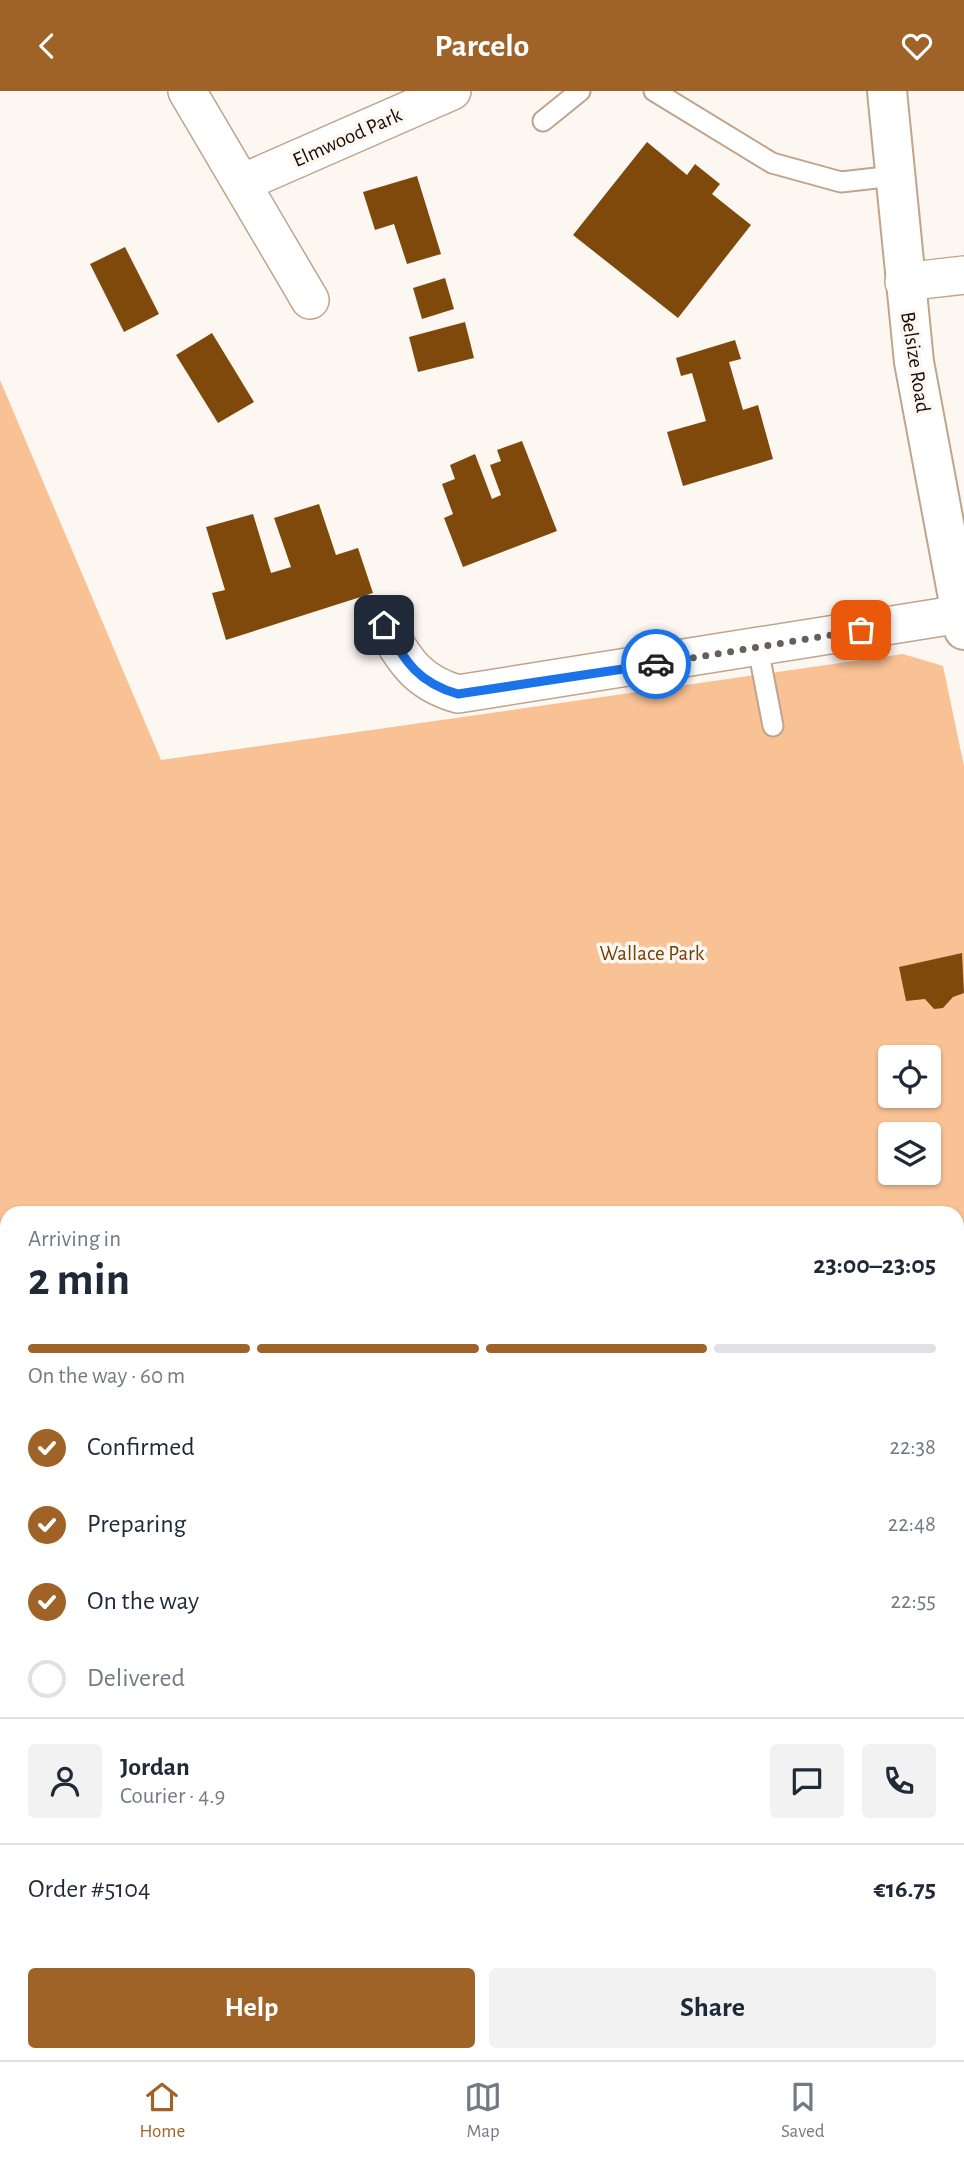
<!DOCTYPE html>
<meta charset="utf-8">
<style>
body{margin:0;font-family:"Alegreya Sans",sans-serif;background:#f2f2f3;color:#1f2937;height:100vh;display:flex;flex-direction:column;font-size:26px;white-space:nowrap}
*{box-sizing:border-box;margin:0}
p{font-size:23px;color:#747a83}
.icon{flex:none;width:38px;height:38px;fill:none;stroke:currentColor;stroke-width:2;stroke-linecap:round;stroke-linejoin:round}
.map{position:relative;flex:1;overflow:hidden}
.sheet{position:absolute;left:0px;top:1115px;width:964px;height:856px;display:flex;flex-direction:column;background:#fff;border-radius:21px 21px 0 0;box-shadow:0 2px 5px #0004}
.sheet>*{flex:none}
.fabs{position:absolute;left:878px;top:954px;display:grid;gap:14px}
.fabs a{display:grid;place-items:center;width:63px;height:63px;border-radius:7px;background:#fff;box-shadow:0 2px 5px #0004;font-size:35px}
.pin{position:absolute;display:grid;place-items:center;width:60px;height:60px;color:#fff;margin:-30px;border-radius:14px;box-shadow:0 4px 10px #0006}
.courier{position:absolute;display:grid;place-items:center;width:70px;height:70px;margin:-35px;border:5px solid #1a73e8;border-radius:50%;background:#fff;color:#222;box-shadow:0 2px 9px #0007}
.headline em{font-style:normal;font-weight:600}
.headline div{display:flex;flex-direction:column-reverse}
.headline{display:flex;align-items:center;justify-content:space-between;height:119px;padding:0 28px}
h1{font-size:46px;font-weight:600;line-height:52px}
.bar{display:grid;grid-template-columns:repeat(4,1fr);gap:10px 7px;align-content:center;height:84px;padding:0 28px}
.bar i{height:9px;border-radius:5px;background:#e0e1e3}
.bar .active{background:#a06327}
.bar p{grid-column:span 4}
.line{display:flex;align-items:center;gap:18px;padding:0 28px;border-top:2px solid #e0e1e3}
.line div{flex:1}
.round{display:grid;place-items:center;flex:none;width:74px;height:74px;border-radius:7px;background:#f2f2f3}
ol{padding:0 28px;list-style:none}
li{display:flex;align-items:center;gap:21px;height:77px}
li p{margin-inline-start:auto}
li .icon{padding:7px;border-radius:50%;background:#a06327;color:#fff;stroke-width:4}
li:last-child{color:#747a83}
li i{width:38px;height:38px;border:4px solid #e0e1e3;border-radius:50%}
.button{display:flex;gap:14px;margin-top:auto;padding:14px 28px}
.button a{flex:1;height:80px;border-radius:7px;background:#a06327;color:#fff;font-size:28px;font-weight:600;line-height:80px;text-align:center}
.button a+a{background:#f2f2f3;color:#1f2937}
header{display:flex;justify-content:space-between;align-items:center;height:91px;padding:0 28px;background:#a06327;color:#fff;font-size:32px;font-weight:600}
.tabs{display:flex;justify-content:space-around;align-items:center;height:98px;border-top:2px solid #e0e1e3;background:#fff;font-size:19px;color:#747a83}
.tabs a{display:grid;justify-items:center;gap:4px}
.tabs .active{color:#a06327}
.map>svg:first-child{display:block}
.green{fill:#f9c295;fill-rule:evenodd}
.building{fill:#7f490c}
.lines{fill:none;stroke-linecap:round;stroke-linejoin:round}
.service-casing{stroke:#c0a48c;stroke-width:23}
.minor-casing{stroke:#c0a48c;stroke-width:40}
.tertiary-casing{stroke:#c0a48c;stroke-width:42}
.primary-casing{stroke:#d5d3d2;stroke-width:42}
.service{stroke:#fff;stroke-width:19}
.minor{stroke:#fff;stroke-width:37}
.tertiary{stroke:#fff;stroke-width:38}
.primary{stroke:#fddcc1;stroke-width:38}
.rail{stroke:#6d645e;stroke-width:5;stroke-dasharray:9 9;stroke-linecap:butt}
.done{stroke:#685f59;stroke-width:7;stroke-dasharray:0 12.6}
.route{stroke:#1a73e8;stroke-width:9}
.labels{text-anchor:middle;stroke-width:7;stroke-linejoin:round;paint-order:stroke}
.street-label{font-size:21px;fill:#170d06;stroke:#fdf7f2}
.park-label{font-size:21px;fill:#724009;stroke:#fdf7f2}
</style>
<header><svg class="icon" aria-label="back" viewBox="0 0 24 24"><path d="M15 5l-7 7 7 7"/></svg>Parcelo<svg class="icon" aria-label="heart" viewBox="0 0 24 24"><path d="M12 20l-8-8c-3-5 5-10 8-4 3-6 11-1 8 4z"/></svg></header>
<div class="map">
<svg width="964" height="1969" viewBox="0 0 964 1969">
<rect width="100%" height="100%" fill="#fdf7f2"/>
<path class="green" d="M0,289L161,669L903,563L943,575L964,675V1587L957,1590V1122H7V1858L0,1860ZM891,966H929V1004H891ZM891,1043H929V1082H891Z"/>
<g class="building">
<path d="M647,51L687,84L695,73L720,93L712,103L751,134L678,227L573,144Z"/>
<path d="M417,85L441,163L407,173L394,133L375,139L363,101Z"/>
<path d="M125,156L159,223L124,241L90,173Z"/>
<path d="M445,187L454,218L422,228L413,197Z"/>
<path d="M465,231L474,267L418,281L409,246Z"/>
<path d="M212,242L254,311L218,332L176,264Z"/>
<path d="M735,249L741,268L729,271L743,319L758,314L773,368L683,395L667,341L706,330L692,282L681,285L676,267Z"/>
<path d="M522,350L557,440L463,476L444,427L453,423L442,393L455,388L450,374L475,363L492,408L501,404L490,374L501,370L497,359Z"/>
<path d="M319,413L336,464L358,457L373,502L226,549L212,502L225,499L206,436L253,423L271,482L291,476L274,427Z"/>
<path d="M962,862L964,902L953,906L943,917L934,918L925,908L906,910L899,876Z"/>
<path d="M7,1452V1491L0,1494V1455Z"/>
<path d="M7,1512V1553L0,1538V1530L4,1529L0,1515Z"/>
<path d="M0,1585L7,1599V1708L0,1711Z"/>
</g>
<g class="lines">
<g class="service-casing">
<g id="service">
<path d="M654,0L772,72L841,91L894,85"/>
<path d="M543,30L580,0"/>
<path d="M758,557L773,635"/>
</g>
</g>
<g class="minor-casing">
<g id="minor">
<path d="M187,0L310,209"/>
<path d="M242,92L452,0"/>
<path d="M904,191L964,184"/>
<path d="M384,534C405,569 416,591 458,603L961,523"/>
</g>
</g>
<g class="tertiary-casing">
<path id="tertiary" d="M887,0L914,271L964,539"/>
</g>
<g class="primary-casing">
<g id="primary">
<path d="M957,1959L964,1960"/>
<path d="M232,1969L246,1964"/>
</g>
</g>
<use href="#service" class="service"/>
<use href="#minor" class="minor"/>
<use href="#tertiary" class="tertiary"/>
<use href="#primary" class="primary"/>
<g class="rail">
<path d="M957,1596L964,1593"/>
<path d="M957,1614L964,1611"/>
<path d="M0,1874L7,1873"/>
<path d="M0,1893L7,1891"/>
</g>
</g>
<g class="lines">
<path class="done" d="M656,573L861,539"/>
<path class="route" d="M384,534C405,569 416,591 458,603L656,573"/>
</g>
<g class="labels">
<g class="street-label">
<text transform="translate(347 46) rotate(-24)" y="7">Elmwood Park</text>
<text transform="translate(916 271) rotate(81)" y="7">Belsize Road</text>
</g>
<g class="park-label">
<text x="652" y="869">Wallace Park</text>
</g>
</g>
</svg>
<div class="fabs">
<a><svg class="icon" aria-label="locate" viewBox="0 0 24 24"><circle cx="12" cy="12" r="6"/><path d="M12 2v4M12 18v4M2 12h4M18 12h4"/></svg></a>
<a><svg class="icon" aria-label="layers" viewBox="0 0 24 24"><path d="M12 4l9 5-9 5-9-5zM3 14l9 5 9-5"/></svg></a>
</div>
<div class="pin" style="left:861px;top:539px;background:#ea580c"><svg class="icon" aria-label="bag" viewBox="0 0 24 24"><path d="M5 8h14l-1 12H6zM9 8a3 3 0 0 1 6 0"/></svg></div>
<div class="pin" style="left:384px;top:534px;background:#1f2937"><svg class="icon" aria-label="home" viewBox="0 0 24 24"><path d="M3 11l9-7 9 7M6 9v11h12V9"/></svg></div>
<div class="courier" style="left:656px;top:573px"><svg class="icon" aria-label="car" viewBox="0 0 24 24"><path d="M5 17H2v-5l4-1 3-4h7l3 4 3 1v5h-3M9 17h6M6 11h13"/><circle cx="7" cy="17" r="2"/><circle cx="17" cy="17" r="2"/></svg></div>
<section class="sheet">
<div class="headline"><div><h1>2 min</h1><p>Arriving in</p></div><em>23:00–23:05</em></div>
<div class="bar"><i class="active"></i><i class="active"></i><i class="active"></i><i></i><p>On the way · 60 m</p></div>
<ol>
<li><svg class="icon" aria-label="check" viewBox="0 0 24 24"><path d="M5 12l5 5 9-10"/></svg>Confirmed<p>22:38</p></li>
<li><svg class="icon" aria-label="check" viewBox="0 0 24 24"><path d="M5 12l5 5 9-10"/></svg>Preparing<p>22:48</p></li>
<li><svg class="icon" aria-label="check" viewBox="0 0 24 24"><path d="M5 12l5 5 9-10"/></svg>On the way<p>22:55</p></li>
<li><i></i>Delivered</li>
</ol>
<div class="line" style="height:126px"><a class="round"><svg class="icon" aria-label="person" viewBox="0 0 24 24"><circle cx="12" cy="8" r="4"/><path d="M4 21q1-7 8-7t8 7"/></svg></a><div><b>Jordan</b><p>Courier · 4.9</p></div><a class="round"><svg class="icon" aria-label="chat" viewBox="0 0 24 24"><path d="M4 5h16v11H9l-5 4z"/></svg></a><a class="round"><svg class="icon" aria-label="phone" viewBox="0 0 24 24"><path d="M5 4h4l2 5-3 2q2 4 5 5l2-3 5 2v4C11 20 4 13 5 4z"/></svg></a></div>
<div class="line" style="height:91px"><div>Order #5104</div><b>€16.75</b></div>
<div class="button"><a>Help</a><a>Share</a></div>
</section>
</div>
<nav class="tabs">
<a class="active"><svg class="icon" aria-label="home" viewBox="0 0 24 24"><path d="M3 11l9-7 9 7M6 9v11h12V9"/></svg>Home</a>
<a><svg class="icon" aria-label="map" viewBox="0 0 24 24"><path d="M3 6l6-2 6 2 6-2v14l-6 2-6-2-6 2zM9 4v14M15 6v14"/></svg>Map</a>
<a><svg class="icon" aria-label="saved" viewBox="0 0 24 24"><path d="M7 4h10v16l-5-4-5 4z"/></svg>Saved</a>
</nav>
